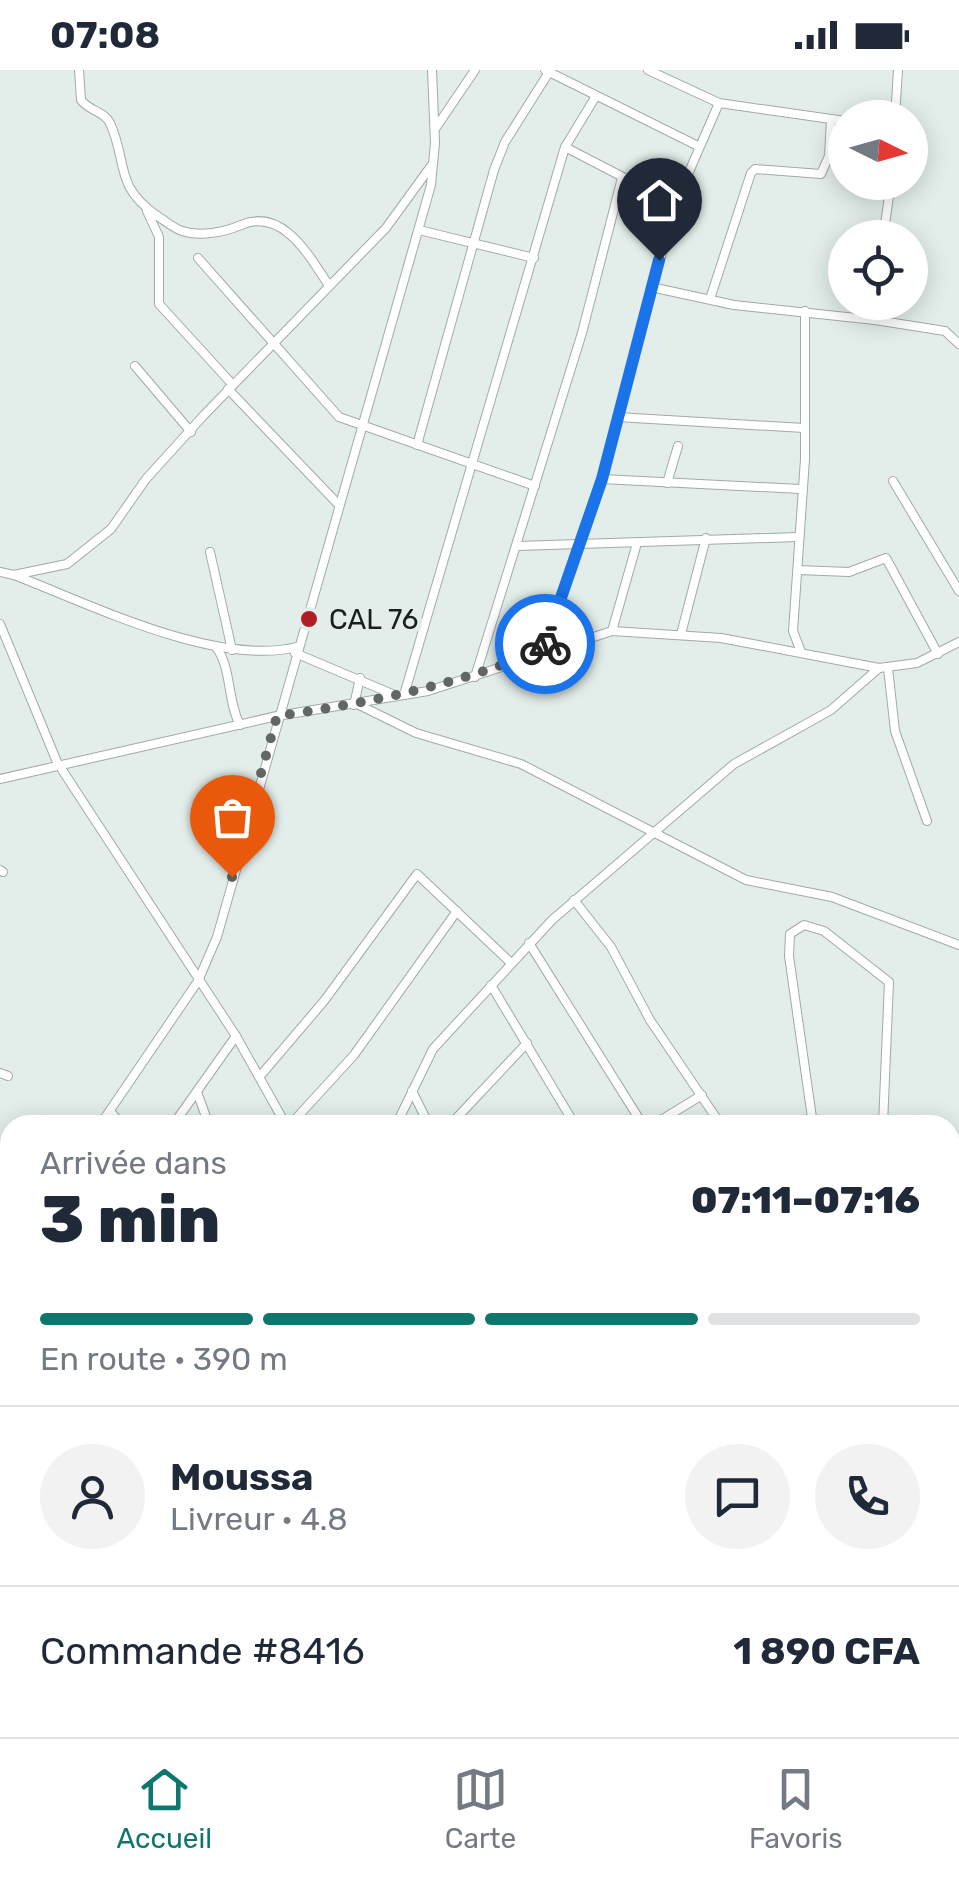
<!DOCTYPE html>
<html lang="fr">
<meta charset="utf-8">
<style>
body{margin:0;font-family:Rubik,sans-serif;background:#f2f2f3;color:#1f2937;height:100vh;display:flex;flex-direction:column;font-size:38px;white-space:nowrap}
*{box-sizing:border-box;margin:0}
p{font-size:32px;color:#747a83}
.icon{flex:none;width:55px;height:55px;fill:none;stroke:currentColor;stroke-width:2;stroke-linecap:round;stroke-linejoin:round}
.map{position:relative;flex:1;overflow:hidden}
.side{position:absolute;left:0px;top:1045px;width:960px;height:622px;display:flex;flex-direction:column;background:#fff;border-radius:30px 30px 0 0;box-shadow:0 5px 25px #0003}
.side>*{flex:none}
.needle{width:65px;rotate:95deg}
.controls{position:absolute;left:828px;top:30px;display:grid;gap:20px}
.controls a{display:grid;place-items:center;width:100px;height:100px;border-radius:50%;background:#fff;box-shadow:0 5px 25px #0003;font-size:50px}
.pin{position:absolute;display:grid;place-items:center;width:85px;height:85px;color:#fff;margin:-102px -42px;border-radius:50% 50% 50% 0;rotate:-45deg;box-shadow:0 0 10px #0007}
.pin .icon{rotate:45deg}
.courier{position:absolute;display:grid;place-items:center;width:100px;height:100px;margin:-50px;border:8px solid #1a73e8;border-radius:50%;background:#fff;color:#222;box-shadow:0 2px 12px #0007}
.head em{font-style:normal;font-weight:800}
.head div{display:flex;flex-direction:column-reverse}
.head{display:flex;align-items:center;justify-content:space-between;height:170px;padding:0 40px}
h1{font-size:65px;font-weight:800;line-height:75px}
.bar{display:grid;grid-template-columns:repeat(4,1fr);gap:15px 10px;align-content:center;height:120px;padding:0 40px}
.bar i{height:12px;border-radius:8px;background:#e0e1e3}
.bar .current{background:#0f766e}
.bar p{grid-column:span 4}
.line{display:flex;align-items:center;gap:25px;padding:0 40px;border-top:2px solid #e0e1e3}
.line div{flex:1}
.round{display:grid;place-items:center;flex:none;width:105px;height:105px;border-radius:52px;background:#f2f2f3}
.status{display:flex;justify-content:space-between;align-items:center;height:70px;padding:0 50px;background:#fff;direction:ltr}
.status svg{height:28px;fill:currentColor}
.dock{display:flex;justify-content:space-around;align-items:center;height:140px;border-top:2px solid #e0e1e3;background:#fff;font-size:28px;color:#747a83}
.dock a{display:grid;justify-items:center;gap:5px}
.dock .current{color:#0f766e}
.map>svg:first-child{display:block}
.lines{fill:none;stroke-linecap:round;stroke-linejoin:round}
.street-casing{stroke:#a0aaa7;stroke-width:10}
.secondary-casing{stroke:#a0aaa7;stroke-width:12}
.street{stroke:#fff;stroke-width:8}
.secondary{stroke:#fff;stroke-width:10}
.done{stroke:#606765;stroke-width:10;stroke-dasharray:0 18}
.route{stroke:#1a73e8;stroke-width:12}
.poi-dot{fill:#b01e25;stroke:#e3eeea;stroke-width:4}
.labels{text-anchor:middle;stroke-width:10;stroke-linejoin:round;paint-order:stroke}
.poi-label{font-size:28px;fill:#1a1e1d;stroke:#e3eeea;text-anchor:start}
</style>
<div class="status"><b>07:08</b><svg viewBox="0 0 49 12"><path d="M0 12V9h3v3zM5 12V6h3v6zM10 12V3h3v9zM15 12V0h3v12zM26 1h20v11H26zM47 4h2v5h-2z"/></svg></div>
<div class="map">
<svg width="959" height="1667" viewBox="0 0 959 1667">
<rect width="100%" height="100%" fill="#e3eeea"/>
<g class="lines">
<g class="street-casing">
<g id="street">
<path d="M79,0L81,30C89,41 104,41 110,53C128,93 114,115 156,145C164,150 173,158 182,161C200,167 225,162 241,155C283,137 309,186 328,214"/>
<path d="M545,0L698,76"/>
<path d="M648,0L719,33L845,51"/>
<path d="M895,48L898,0"/>
<path d="M435,59L475,0"/>
<path d="M565,77L675,134"/>
<path d="M147,141L159,167V234L232,314"/>
<path d="M419,160L534,188"/>
<path d="M883,168L891,112"/>
<path d="M198,188L339,347L535,416"/>
<path d="M651,217L734,235L875,250L877,232"/>
<path d="M710,229L751,103L755,99L821,104L829,86L831,49"/>
<path d="M875,250L945,261L959,274"/>
<path d="M135,296L191,362"/>
<path d="M228,319L337,433"/>
<path d="M617,347L804,358"/>
<path d="M417,375L494,100L505,72L549,2"/>
<path d="M602,409L800,419"/>
<path d="M893,411L959,521"/>
<path d="M667,413L678,376"/>
<path d="M517,476L798,467"/>
<path d="M210,482L232,580"/>
<path d="M798,500L849,502L886,488L938,584"/>
<path d="M0,502L14,505L67,494L111,459L146,409L204,345L386,158L431,96"/>
<path d="M14,505C92,535 216,597 297,577"/>
<path d="M0,554L57,692L236,966L286,1055"/>
<path d="M612,561L637,473"/>
<path d="M681,564L706,468"/>
<path d="M216,577C232,598 227,631 240,655"/>
<path d="M543,580L602,409L675,134L719,33"/>
<path d="M801,582L793,561L805,389V241"/>
<path d="M295,583L397,626"/>
<path d="M888,598L895,661L927,751"/>
<path d="M475,607L582,263L622,108"/>
<path d="M404,625L565,77L596,26"/>
<path d="M354,635L360,608"/>
<path d="M359,635L416,663L521,694L746,810L832,827L959,875"/>
<path d="M0,709L277,646L428,621L612,561L721,568L879,598L917,593L959,572"/>
<path d="M0,800L3,802"/>
<path d="M574,830L611,877L650,950L721,1055"/>
<path d="M529,873L643,1055"/>
<path d="M491,915L575,1055"/>
<path d="M0,1003L8,1006"/>
<path d="M261,1005L324,931L417,804L510,892"/>
<path d="M412,1021L429,1055"/>
<path d="M197,1022L209,1055"/>
<path d="M110,1041L122,1055"/>
<path d="M100,1055L198,911L217,867L431,115L435,73L432,0"/>
<path d="M173,1055L236,966"/>
<path d="M290,1055L354,985L457,841"/>
<path d="M396,1055L433,979L552,850L734,694L831,640L879,598"/>
<path d="M450,1055L527,973"/>
<path d="M653,1055L702,1025"/>
<path d="M813,1055L789,886L790,864L804,855L824,861L889,912L883,1055"/>
<path d="M0,1212L10,1193"/>
<path d="M0,1309L10,1314"/>
<path d="M0,1348L10,1326"/>
<path d="M950,1377L959,1387"/>
<path d="M0,1499L10,1477"/>
<path d="M0,1519L10,1521"/>
<path d="M950,1529L959,1506"/>
<path d="M0,1584L10,1586"/>
<path d="M950,1602L959,1579"/>
<path d="M282,1658L320,1667"/>
<path d="M365,1658L366,1667"/>
<path d="M500,1658L501,1667"/>
<path d="M622,1658L646,1667"/>
<path d="M824,1658L849,1667"/>
<path d="M60,1667L65,1658"/>
<path d="M128,1667L133,1658"/>
<path d="M198,1667L202,1658"/>
</g>
</g>
<g class="secondary-casing">
<g id="secondary">
<path d="M950,1549L959,1526"/>
<path d="M950,1582L959,1558"/>
<path d="M918,1658L924,1667"/>
<path d="M873,1667L879,1658"/>
</g>
</g>
<use href="#street" class="street"/>
<use href="#secondary" class="secondary"/>
</g>
<g class="lines">
<path class="done" d="M232,807L277,646C370,633 456,615 542,580L545,574"/>
<path class="route" d="M545,574L602,409L659,190"/>
</g>
<circle class="poi-dot" cx="309" cy="549" r="10"/>
<g class="labels">
<g class="poi-label">
<text x="329" y="559">CAL 76</text>
</g>
</g>
</svg>
<div class="controls">
<a><svg class="needle" viewBox="-14 -14 28 28"><path d="M0-13l5 13h-10z" fill="#e53935"/><path d="M0 13l5-13h-10z" fill="#747a83"/></svg></a>
<a><svg class="icon" aria-label="locate" viewBox="0 0 24 24"><circle cx="12" cy="12" r="6"/><path d="M12 2v4M12 18v4M2 12h4M18 12h4"/></svg></a>
</div>
<div class="pin" style="left:232px;top:807px;background:#ea580c"><svg class="icon" aria-label="bag" viewBox="0 0 24 24"><path d="M5 8h14l-1 12H6zM9 8a3 3 0 0 1 6 0"/></svg></div>
<div class="pin" style="left:659px;top:190px;background:#1f2937"><svg class="icon" aria-label="home" viewBox="0 0 24 24"><path d="M3 11l9-7 9 7M6 9v11h12V9"/></svg></div>
<div class="courier" style="left:545px;top:574px"><svg class="icon" aria-label="bike" viewBox="0 0 24 24"><circle cx="6" cy="16" r="4"/><circle cx="18" cy="16" r="4"/><path d="M6 16l4-8h5l3 8M10 8l3 8H6M13 5h3"/></svg></div>
<section class="side">
<div class="head"><div><h1>3 min</h1><p>Arrivée dans</p></div><em>07:11–07:16</em></div>
<div class="bar"><i class="current"></i><i class="current"></i><i class="current"></i><i></i><p>En route · 390 m</p></div>
<div class="line" style="height:180px"><a class="round"><svg class="icon" aria-label="person" viewBox="0 0 24 24"><circle cx="12" cy="8" r="4"/><path d="M4 21q1-7 8-7t8 7"/></svg></a><div><b>Moussa</b><p>Livreur · 4.8</p></div><a class="round"><svg class="icon" aria-label="chat" viewBox="0 0 24 24"><path d="M4 5h16v11H9l-5 4z"/></svg></a><a class="round"><svg class="icon" aria-label="phone" viewBox="0 0 24 24"><path d="M5 4h4l2 5-3 2q2 4 5 5l2-3 5 2v4C11 20 4 13 5 4z"/></svg></a></div>
<div class="line" style="height:130px"><div>Commande #8416</div><b>1 890 CFA</b></div>
</section>
</div>
<nav class="dock">
<a class="current"><svg class="icon" aria-label="home" viewBox="0 0 24 24"><path d="M3 11l9-7 9 7M6 9v11h12V9"/></svg>Accueil</a>
<a><svg class="icon" aria-label="map" viewBox="0 0 24 24"><path d="M3 6l6-2 6 2 6-2v14l-6 2-6-2-6 2zM9 4v14M15 6v14"/></svg>Carte</a>
<a><svg class="icon" aria-label="saved" viewBox="0 0 24 24"><path d="M7 4h10v16l-5-4-5 4z"/></svg>Favoris</a>
</nav>
